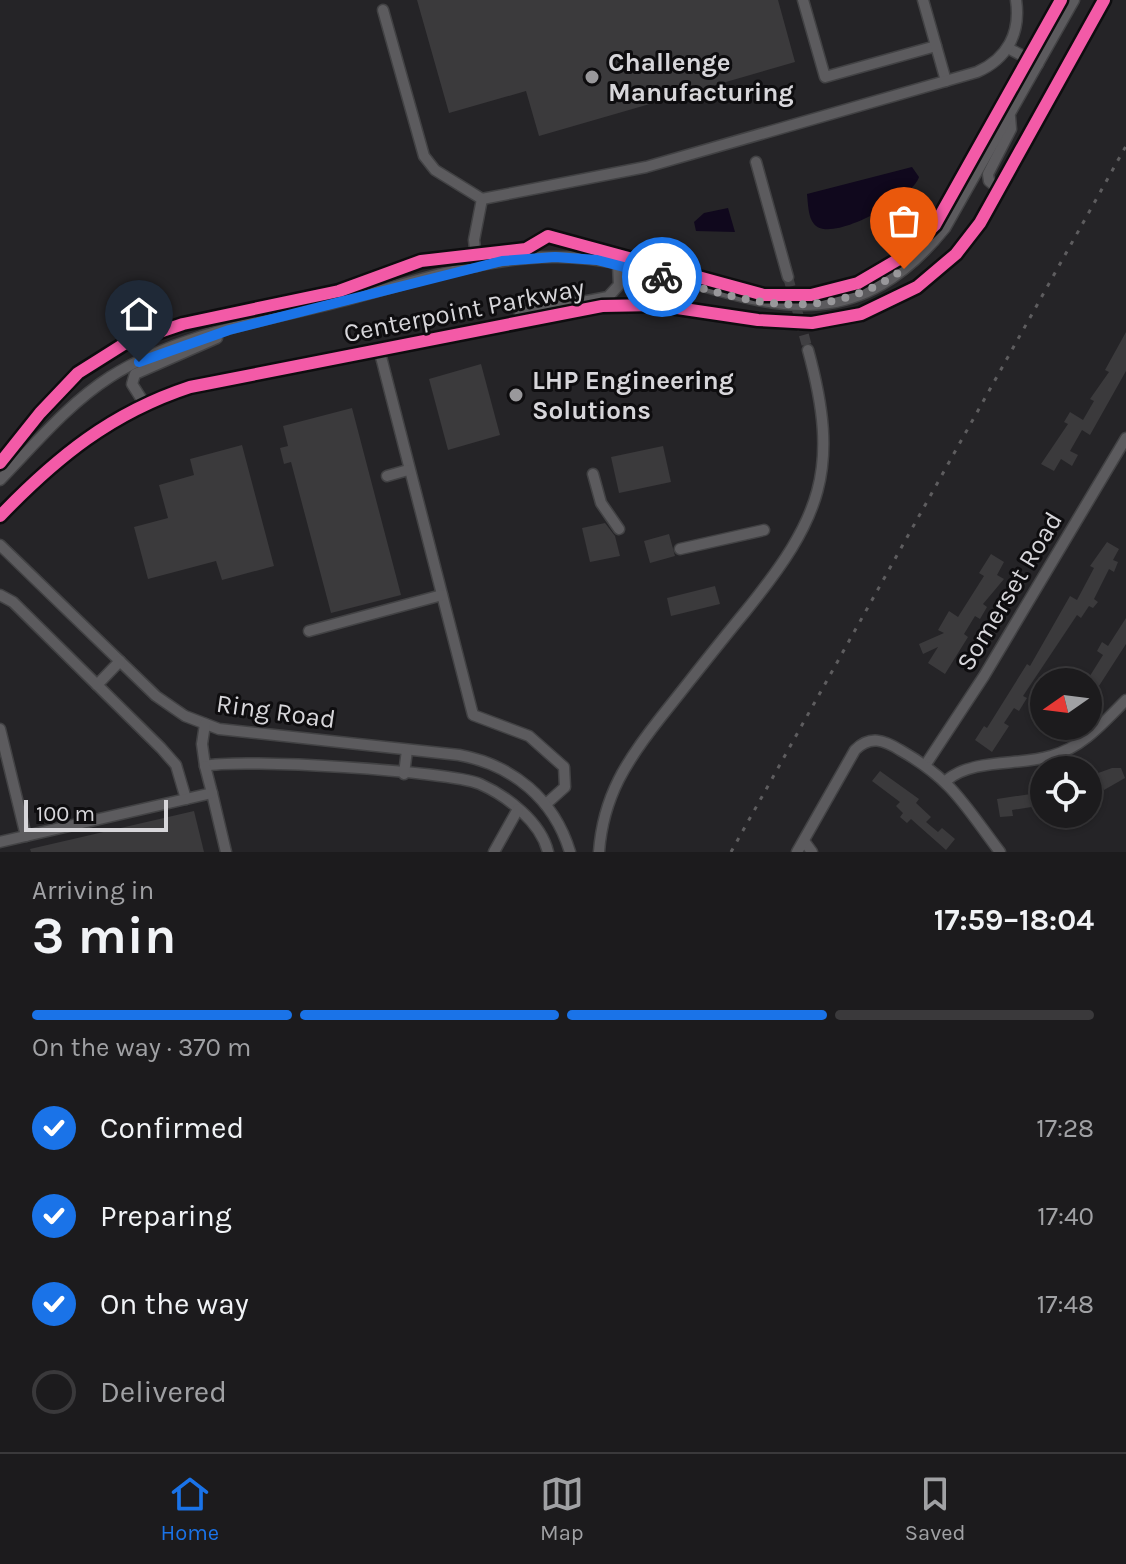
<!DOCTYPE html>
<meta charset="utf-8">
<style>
body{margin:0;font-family:Karla,sans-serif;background:#29282a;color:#f1f3f6;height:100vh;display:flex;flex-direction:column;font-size:30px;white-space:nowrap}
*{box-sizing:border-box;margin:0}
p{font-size:26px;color:#a0a1a4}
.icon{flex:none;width:44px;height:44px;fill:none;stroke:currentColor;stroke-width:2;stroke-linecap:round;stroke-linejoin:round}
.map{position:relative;height:852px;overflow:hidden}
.drawer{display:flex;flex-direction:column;background:#1c1b1d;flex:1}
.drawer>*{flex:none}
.needle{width:52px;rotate:256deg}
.controls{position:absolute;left:1030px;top:668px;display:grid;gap:16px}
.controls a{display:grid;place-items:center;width:72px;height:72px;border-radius:50%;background:#1c1b1d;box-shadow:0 2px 6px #0004,0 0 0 2px #3a393b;font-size:40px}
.scale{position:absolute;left:24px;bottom:20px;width:144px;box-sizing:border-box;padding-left:8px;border:4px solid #d7d6da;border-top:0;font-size:22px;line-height:28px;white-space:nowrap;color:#d7d6da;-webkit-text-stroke:6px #0e0d0f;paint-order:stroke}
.pin{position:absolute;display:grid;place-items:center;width:68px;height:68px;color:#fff;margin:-82px -34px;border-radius:50% 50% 50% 0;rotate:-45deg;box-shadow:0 0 8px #0007}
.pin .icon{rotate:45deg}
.courier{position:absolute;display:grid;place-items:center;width:80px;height:80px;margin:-40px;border:6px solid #1a73e8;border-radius:50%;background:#fff;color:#222;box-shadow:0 2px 10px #0007}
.head em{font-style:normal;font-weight:700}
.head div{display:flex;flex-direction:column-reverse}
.head{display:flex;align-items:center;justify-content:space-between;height:136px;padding:0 32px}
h1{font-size:52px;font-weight:700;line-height:60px}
.bar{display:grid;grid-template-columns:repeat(4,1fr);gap:12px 8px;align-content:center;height:96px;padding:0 32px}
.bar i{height:10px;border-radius:6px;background:#3a393b}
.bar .on{background:#1a73e8}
.bar p{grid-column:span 4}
ol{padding:0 32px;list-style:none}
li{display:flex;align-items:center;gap:24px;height:88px}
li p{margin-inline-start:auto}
li .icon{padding:8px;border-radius:50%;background:#1a73e8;color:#fff;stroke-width:4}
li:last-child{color:#a0a1a4}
li i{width:44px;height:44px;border:4px solid #3a393b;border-radius:50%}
.menu{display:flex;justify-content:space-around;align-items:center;height:112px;border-top:2px solid #3a393b;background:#1c1b1d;font-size:22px;color:#a0a1a4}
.menu a{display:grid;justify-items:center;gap:4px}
.menu .on{color:#1a73e8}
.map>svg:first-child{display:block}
.water{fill:#10081d}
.building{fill:#3b3a3c}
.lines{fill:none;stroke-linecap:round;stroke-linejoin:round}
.minor-tunnel{stroke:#403f42;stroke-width:10;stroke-dasharray:10 5;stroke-linecap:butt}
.minor-casing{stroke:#424244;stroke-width:13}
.minor{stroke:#5c5b5e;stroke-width:10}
.rail{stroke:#5e5d5f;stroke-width:3;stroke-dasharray:4 8;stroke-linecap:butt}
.cycleway-casing{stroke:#0e0d0f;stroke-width:17}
.cycleway{stroke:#f35aa7;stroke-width:12}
.done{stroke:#99989b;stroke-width:8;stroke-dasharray:0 14.4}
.route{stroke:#1a73e8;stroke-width:10}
.poi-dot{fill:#99989b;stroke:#0e0d0f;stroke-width:3}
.labels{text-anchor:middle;stroke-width:6;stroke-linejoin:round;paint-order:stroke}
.poi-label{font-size:26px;font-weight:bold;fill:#d7d6da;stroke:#0e0d0f;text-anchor:start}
.street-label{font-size:26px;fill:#d7d6da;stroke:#0e0d0f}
</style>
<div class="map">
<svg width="1126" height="852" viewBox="0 0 1126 852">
<rect width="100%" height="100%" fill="#252427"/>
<g class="water">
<path d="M912,167L919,177C914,197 830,245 814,224C808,217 808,203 807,194Z"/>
<path d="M728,208L735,232L696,231L694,222L704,213Z"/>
</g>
<g class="building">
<path d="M417,0H778L795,62L539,136L526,91L449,113Z"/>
<path d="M1126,332V371L1090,435L1082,430L1070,451L1078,455L1072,466L1061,459L1054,471L1041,464L1068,424L1064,422L1070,412L1083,420L1094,401L1090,399L1109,372L1105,370Z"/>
<path d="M481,364L500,435L448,450L429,379Z"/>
<path d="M352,408L401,595L331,613L291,462L284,464L280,448L288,446L283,426Z"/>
<path d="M242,445L274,566L222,580L216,561L148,579L134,527L168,518L159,485L194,475L190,459Z"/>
<path d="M663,446L671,482L619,493L611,457Z"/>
<path d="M605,523L615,536L620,556L590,562L582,528Z"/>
<path d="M669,534L675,556L650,563L644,541Z"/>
<path d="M1107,542L1119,549L1113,560L1118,562L1114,572L1109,569L1094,599L1098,602L1093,608L1089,606L1081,618L1077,615L1023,696L1027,698L1019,711L1014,708L1004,723L1009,726L992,752L975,740L984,726L987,728L1027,664L1030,666L1070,596L1077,600L1094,568L1090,566Z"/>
<path d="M991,554L1004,562L997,575L1004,579L983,604L987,607L980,619L975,616L964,634L968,637L945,674L928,663L938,647L923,654L919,644L944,633L938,630L949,611L958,617L984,576L979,573Z"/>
<path d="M715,586L720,604L671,616L667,598Z"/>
<path d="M1126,618V644L1088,703V679L1103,655L1097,651L1102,642L1108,646Z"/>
<path d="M1112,768H1121L1125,778L1104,790L1102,785L1094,788L1090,776Z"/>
<path d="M880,771L919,799L916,803L931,817L926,822L938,832L942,828L955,839L946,850L911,819L907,823L900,817L903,813L896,806L900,802L872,781Z"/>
<path d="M1044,792V805L1012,810L1013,816L1000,817L997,799Z"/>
<path d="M194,811L204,852H31L30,849Z"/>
</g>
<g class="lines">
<path class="minor-tunnel" d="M788,277L808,350"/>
<g class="minor-casing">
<g id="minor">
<path d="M803,0L825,77L936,46"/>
<path d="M923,0L946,81"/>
<path d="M383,10L424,156L435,170L482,199"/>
<path d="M1008,48L1038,64"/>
<path d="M756,162L788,277"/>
<path d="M999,189L989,181L988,174L1011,129L1010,117"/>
<path d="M477,266L474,240L482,199L646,167L977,72C1007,59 1021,33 1016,0"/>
<path d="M520,314L608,297L619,285L618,265"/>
<path d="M379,349L473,715L529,736L564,767L565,787L546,804"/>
<path d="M144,403L132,384L135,374L217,338"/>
<path d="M593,474L601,503L619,529"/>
<path d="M387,476L408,470"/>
<path d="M0,480C35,444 68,404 110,377C179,333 268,320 346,300C413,282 482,258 552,257C700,254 819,384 945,228L1074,0"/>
<path d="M0,516C57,457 111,413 190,387L602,306L657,305L758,320L812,323L861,314L917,287L956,254L980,223L1104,0"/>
<path d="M0,545L156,696L185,716L219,729L459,755C513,765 554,799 570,852"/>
<path d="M680,549L764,530"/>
<path d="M0,595L13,602L161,748L176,765L186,799"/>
<path d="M309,631L442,595"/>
<path d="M97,685L120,661"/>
<path d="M205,724L202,744L205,766C240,758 449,771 480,784C507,796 541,822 548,852"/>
<path d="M0,729L26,836"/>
<path d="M926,764L984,676L1126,438"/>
<path d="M404,774L407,750"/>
<path d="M947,780C974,758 1019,766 1051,756C1083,747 1103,723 1126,700"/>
<path d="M212,793L226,852"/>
<path d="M804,841L812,852"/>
<path d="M0,842L212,793L205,766"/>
<path d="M494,852L518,809"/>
<path d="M599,852C603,796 627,760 661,717C689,682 716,647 745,612C821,518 841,470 808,350"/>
<path d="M797,852L855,750C870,735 884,740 900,750C953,780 965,806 1000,852"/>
</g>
</g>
<use href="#minor" class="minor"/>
<path class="rail" d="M731,852L1126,146"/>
<g class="cycleway-casing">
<g id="cycleway">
<path d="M0,463L40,413L78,373L124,344L183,324L339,291L421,261L526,249L548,236L764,295H811L858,283L904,256L935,225L1061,0"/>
<path d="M0,516C57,457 111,413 190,387L602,306L657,305L758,320L812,323L861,314L917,287L956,254L980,223L1104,0"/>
</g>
</g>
<use href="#cycleway" class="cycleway"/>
</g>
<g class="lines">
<path class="done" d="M662,277C750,302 822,327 904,269"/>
<path class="route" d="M139,362L229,330L502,261L555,257L597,260L662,277"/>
</g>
<g class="poi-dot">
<circle cx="592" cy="77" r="8"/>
<circle cx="516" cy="395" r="8"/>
</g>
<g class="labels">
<g class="poi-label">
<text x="608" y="71">Challenge<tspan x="608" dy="30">Manufacturing</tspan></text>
<text x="532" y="389">LHP Engineering<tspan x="532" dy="30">Solutions</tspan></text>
</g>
<g class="street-label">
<text transform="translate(464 310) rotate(-11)" y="9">Centerpoint Parkway</text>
<text transform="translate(1009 591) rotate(-59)" y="9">Somerset Road</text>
<text transform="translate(276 711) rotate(8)" y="9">Ring Road</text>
</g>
</g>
</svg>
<div class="controls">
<a><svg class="needle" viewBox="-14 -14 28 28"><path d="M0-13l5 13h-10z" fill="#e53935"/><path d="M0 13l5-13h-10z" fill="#a0a1a4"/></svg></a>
<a><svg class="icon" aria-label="locate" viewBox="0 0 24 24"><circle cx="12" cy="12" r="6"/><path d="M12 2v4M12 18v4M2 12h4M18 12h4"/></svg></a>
</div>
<div class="scale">100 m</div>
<div class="pin" style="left:904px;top:269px;background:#ea580c"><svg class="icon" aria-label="bag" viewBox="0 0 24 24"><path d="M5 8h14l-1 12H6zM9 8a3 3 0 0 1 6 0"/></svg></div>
<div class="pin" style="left:139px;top:362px;background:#1f2937"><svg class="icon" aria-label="home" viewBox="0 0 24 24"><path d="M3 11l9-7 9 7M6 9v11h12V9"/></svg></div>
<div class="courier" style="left:662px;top:277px"><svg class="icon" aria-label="bike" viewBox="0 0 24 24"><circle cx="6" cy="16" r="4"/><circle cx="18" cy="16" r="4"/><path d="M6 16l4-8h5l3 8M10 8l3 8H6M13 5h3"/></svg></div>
</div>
<section class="drawer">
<div class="head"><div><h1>3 min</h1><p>Arriving in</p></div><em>17:59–18:04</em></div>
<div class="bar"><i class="on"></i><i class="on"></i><i class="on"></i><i></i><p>On the way · 370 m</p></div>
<ol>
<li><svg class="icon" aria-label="check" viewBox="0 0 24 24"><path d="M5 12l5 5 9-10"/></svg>Confirmed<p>17:28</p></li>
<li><svg class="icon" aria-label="check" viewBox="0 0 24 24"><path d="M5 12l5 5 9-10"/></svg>Preparing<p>17:40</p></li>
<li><svg class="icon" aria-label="check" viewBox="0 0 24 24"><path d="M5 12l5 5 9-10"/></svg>On the way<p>17:48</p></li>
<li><i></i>Delivered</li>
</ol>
</section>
<nav class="menu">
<a class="on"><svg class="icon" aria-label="home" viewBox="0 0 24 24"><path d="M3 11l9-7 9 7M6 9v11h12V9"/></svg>Home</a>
<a><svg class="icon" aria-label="map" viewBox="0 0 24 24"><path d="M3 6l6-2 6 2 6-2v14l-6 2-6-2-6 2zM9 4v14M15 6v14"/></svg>Map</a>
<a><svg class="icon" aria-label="saved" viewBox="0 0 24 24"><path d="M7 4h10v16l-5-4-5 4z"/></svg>Saved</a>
</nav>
